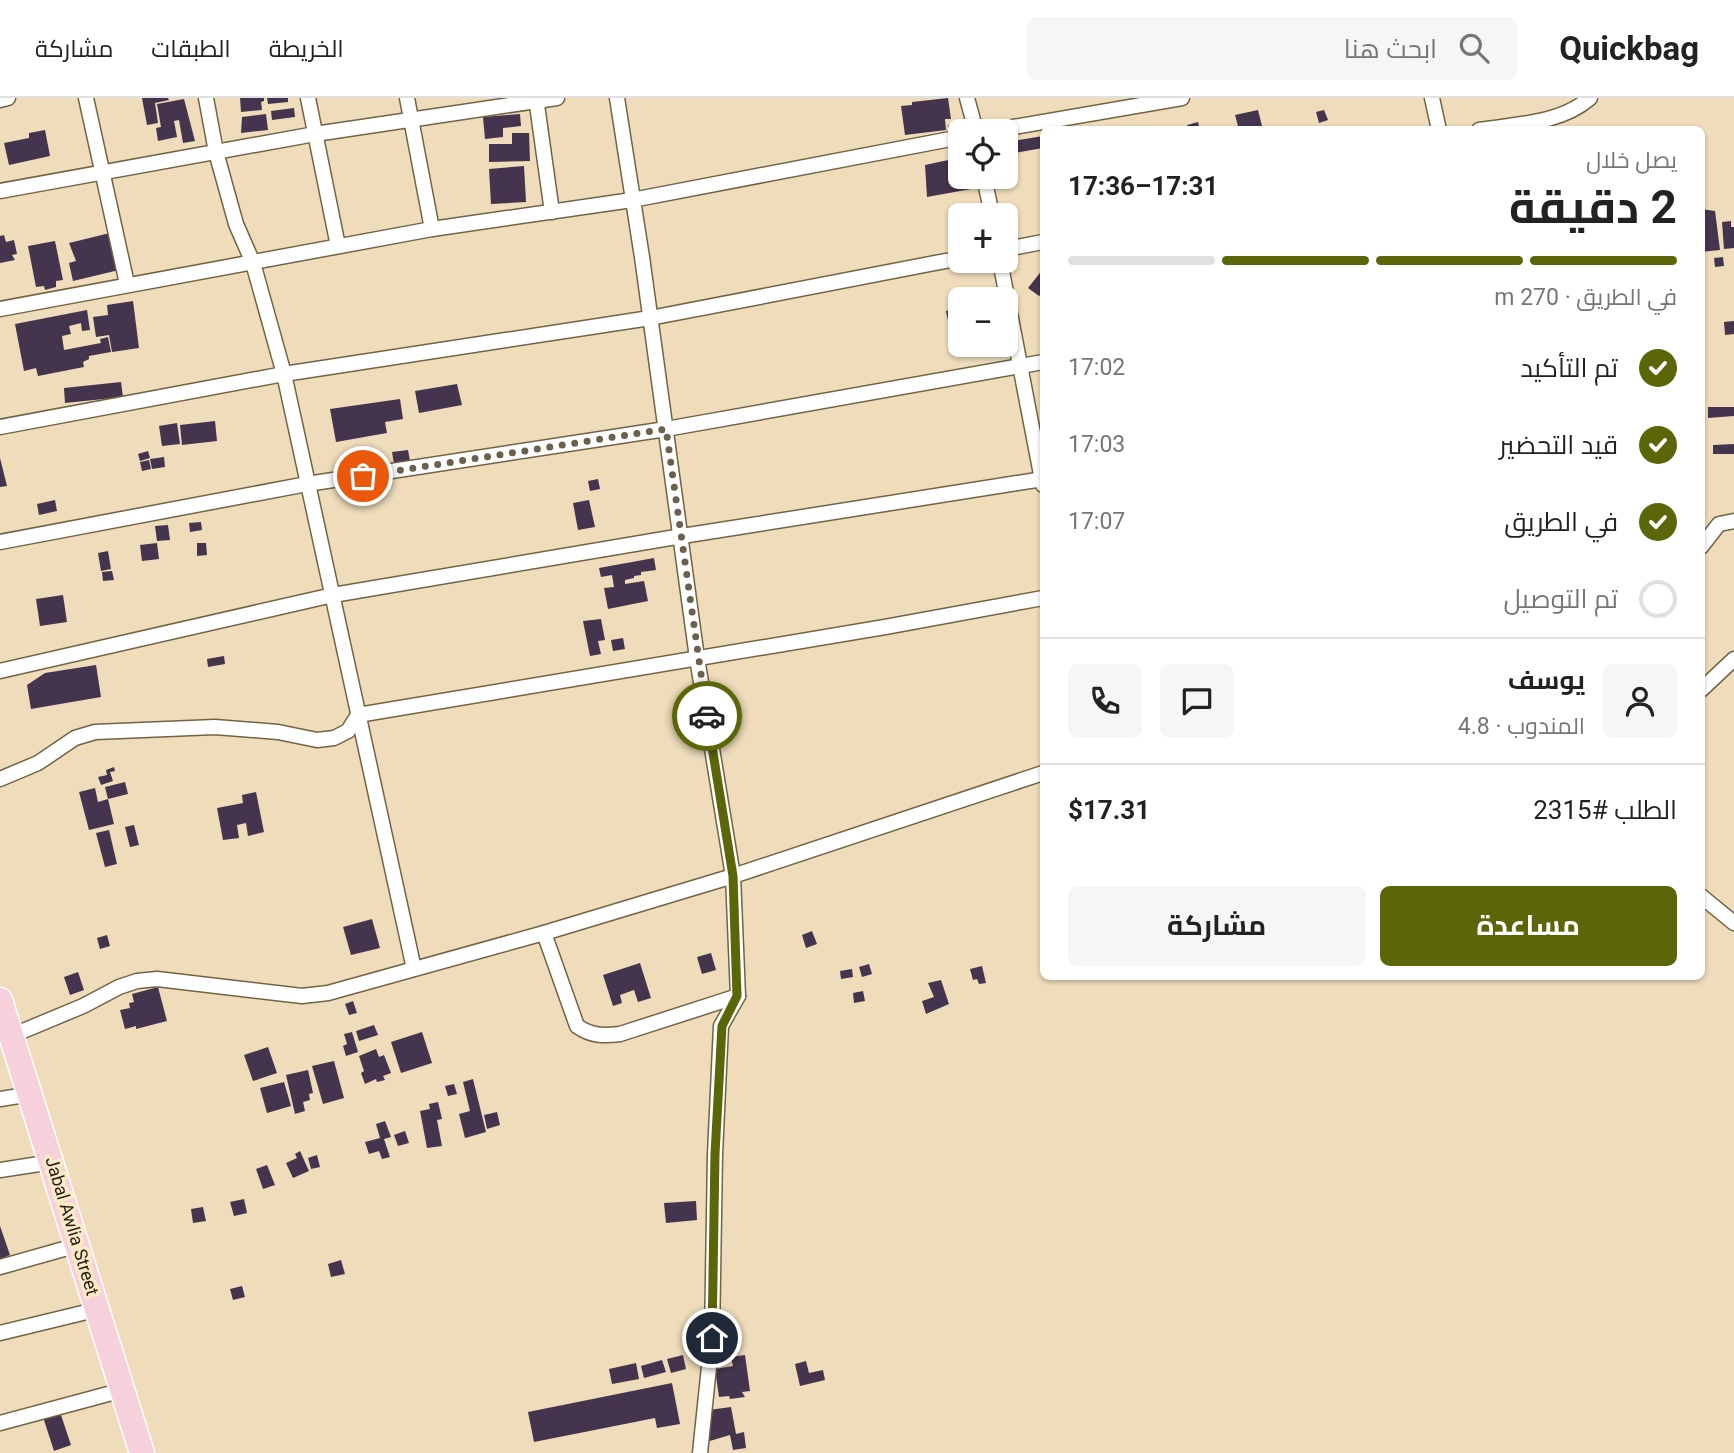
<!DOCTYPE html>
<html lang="ar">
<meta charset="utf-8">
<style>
body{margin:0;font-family:Roboto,Cairo,sans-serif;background:#f6f6f6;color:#222;direction:rtl;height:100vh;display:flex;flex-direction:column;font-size:26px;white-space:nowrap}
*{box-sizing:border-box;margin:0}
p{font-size:23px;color:#767676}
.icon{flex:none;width:38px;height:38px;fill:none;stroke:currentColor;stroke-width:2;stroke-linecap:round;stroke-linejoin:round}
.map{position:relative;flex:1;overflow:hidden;direction:ltr}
.sheet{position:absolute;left:1040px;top:28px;width:665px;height:854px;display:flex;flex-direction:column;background:#fff;border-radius:10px;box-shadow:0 2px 5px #0004;direction:rtl}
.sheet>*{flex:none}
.fabs{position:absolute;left:948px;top:21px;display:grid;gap:14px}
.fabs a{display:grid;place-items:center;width:70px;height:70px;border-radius:10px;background:#fff;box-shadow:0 2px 5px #0004;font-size:35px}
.pin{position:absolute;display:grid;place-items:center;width:60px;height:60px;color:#fff;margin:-30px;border:4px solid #fff;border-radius:50%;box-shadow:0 2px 7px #0007}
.courier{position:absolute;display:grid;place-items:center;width:70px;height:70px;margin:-35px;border:5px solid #5b6609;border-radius:50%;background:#fff;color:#222;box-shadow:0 2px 9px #0007}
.summary em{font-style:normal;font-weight:700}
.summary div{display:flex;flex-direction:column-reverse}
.summary{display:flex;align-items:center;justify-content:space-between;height:119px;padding:0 28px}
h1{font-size:46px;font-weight:700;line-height:52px}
.bar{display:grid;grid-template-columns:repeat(4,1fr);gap:10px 7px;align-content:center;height:84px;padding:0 28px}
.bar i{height:9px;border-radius:5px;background:#e0e0e0}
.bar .selected{background:#5b6609}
.bar p{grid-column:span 4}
.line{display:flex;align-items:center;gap:18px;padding:0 28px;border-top:2px solid #e0e0e0}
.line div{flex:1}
.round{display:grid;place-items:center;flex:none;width:74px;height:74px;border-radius:10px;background:#f6f6f6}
ol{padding:0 28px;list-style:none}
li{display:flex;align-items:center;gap:21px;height:77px}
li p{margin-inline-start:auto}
li .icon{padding:7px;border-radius:50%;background:#5b6609;color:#fff;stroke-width:4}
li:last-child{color:#767676}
li i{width:38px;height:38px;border:4px solid #e0e0e0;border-radius:50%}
.button{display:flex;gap:14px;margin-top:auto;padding:14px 28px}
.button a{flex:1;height:80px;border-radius:10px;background:#5b6609;color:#fff;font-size:28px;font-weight:700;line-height:80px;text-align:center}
.button a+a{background:#f6f6f6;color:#222}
header{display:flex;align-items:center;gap:42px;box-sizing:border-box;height:98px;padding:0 35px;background:#fff;border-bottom:2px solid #e0e0e0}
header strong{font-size:33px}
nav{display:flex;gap:38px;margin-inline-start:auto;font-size:24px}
.search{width:490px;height:63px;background:#f6f6f6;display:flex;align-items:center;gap:18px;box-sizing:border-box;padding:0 24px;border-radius:10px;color:#767676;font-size:26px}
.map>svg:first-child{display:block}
.building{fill:#45344e}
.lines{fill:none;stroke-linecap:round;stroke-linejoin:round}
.minor-casing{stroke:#736345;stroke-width:17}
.trunk-casing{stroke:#fff;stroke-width:27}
.minor{stroke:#fff;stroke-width:14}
.trunk{stroke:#f6d0da;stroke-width:24}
.done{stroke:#6a604c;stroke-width:7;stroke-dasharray:0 12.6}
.route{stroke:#5b6609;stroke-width:9}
.labels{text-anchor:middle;stroke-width:7;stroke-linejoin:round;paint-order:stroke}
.street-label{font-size:18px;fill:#231d10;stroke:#fce9c7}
</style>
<header>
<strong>Quickbag</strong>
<div class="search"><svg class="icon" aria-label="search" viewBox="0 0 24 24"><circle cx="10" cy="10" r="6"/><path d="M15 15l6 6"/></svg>ابحث هنا</div>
<nav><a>الخريطة</a><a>الطبقات</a><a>مشاركة</a></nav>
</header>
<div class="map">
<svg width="1734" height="1355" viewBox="0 0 1734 1355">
<rect width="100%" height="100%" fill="#eedcba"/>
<g class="building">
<path d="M142,0H168L169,2L155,5L158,25L147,27Z"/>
<path d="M240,0H264V3L261,4L262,12L241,14Z"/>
<path d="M267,0H288V4L268,6Z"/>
<path d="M948,0L951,21H945L946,32L905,37L901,8L912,7V4Z"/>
<path d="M184,1L195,43L183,45L179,22L174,23L177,39L158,43L156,30L161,29L157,6Z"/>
<path d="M294,10L295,19L272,22L271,13Z"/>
<path d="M1258,12L1263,32H1239L1235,17Z"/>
<path d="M1324,12L1328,22L1319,25L1316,14Z"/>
<path d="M266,16L268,32L241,35L242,19Z"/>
<path d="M520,16L521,28L503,30V39L485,41L483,19Z"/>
<path d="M960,24L961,33L950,37L948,27Z"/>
<path d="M1198,24L1200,32H1188L1187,27Z"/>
<path d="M45,32L50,58L9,67L4,45L29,40V35Z"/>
<path d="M512,35H529L530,63L489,64V46H512Z"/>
<path d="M1043,38V50L1015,55L1013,43Z"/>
<path d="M961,55V79H969L971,91L927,99L925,67L953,61L952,56Z"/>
<path d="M524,68L526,104L491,106L489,71Z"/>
<path d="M1701,111L1715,113L1720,152L1701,154Z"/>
<path d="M1731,123V129H1734V150L1724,151L1722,124Z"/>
<path d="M110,135L119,172L73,183L69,165L76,163L69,145Z"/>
<path d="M4,137L6,144L14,142L17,156L12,157L15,162L0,165V138Z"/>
<path d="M55,143L63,182L56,183V189L45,192L44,188L36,189L28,148Z"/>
<path d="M1723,159L1724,168L1715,169L1714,160Z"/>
<path d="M1043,171V195L1039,198L1028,190Z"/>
<path d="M133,203L139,250L112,254L109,237L96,239L93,219L108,217L107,207Z"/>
<path d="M956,211L958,221L948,223L946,213Z"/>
<path d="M87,212L90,232L82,233L81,225L69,228L71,236L62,238L64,252L101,245L100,241L108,239L111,254L89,258V261L83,264L84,269L38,278L36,270L24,273L15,226Z"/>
<path d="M1734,223V236L1725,237L1724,224Z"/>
<path d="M959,228L961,242L952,244L950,230Z"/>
<path d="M121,284L123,299L65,305L64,290Z"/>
<path d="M457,286L462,307L419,315L415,293Z"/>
<path d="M400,301L403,321L385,324L387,335L336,344L330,311Z"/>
<path d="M1708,309H1734V318L1708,320Z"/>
<path d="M215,323L217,343L182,347L180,327Z"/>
<path d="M177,325L180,346L162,348L159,328Z"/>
<path d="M1734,346V356H1713V347Z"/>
<path d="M408,352L410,363L394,366L392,354Z"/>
<path d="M148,353L150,360L140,363L138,356Z"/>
<path d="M164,359L165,369L152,371L150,361Z"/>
<path d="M0,360L7,388L0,389Z"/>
<path d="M149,362L151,371L142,373L140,364Z"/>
<path d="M598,381L600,391L590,393L588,383Z"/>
<path d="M55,402L57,413L39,417L37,406Z"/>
<path d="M589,402L595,429L578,432L573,405Z"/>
<path d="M201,424L202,432L190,434L189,425Z"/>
<path d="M168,427L170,442L157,443L155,428Z"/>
<path d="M157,445L159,461L142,463L140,447Z"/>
<path d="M197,445H206L207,457L197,458Z"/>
<path d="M108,453L111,471L101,473L98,455Z"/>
<path d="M654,460L656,472L641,474V477L634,478V480L625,482V486L644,483L648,503L608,511L604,490L614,489L612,477L601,479L599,470Z"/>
<path d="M112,473L114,482L103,483L102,474Z"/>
<path d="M63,497L67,524L40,528L36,501Z"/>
<path d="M601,521L605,542L598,543L601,556L590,558L583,523Z"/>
<path d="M623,540L625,551L613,553L611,542Z"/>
<path d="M224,558L225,566L208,569L207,561Z"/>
<path d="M96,567L101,599L31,611L27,587L45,575Z"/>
<path d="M114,669L115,673L110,674L113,683L101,687L98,679L107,677L106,672Z"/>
<path d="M125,684L128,696L108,701L105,689Z"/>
<path d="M95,690L98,704L108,701L114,726L89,732L79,694Z"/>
<path d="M256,694L264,734L248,738L246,725L237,727L239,740L223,742L217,710L243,705L242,697Z"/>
<path d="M134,727L139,747L130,749L125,729Z"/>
<path d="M109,732L117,766L105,769L96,735Z"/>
<path d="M372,821L380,850L351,857L343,829Z"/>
<path d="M812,833L817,846L806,850L802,837Z"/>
<path d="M107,837L110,848L100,851L97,840Z"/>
<path d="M711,855L716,872L702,876L697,859Z"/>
<path d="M640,865L651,900L638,904L634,892L620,897L622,905L613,908L603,877Z"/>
<path d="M869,866L872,876L862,879L859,869Z"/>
<path d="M982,868L986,885L979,886L977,881L973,882L970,871Z"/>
<path d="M852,871L853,879L841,881L840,873Z"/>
<path d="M78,874L84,892L70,897L64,879Z"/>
<path d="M941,882L949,906L926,916L922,903L934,899L928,885Z"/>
<path d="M158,889L167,923L136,931V928L125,931L120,912L130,910L129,905L134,904L132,896Z"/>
<path d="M863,893L865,903L854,905L853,895Z"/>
<path d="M353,903L357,915L349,917L345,906Z"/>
<path d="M374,927L378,937L359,943L356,933Z"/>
<path d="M352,934L358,954L346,958L343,948L347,946L344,936Z"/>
<path d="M422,934L432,965L401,975L391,944Z"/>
<path d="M268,949L277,975L253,983L244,957Z"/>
<path d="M376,951L379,959L384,957L391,975L383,978L385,982L377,984L376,981L365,986L361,975L364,973L359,958Z"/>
<path d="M334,963L344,1000L323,1006L312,968Z"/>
<path d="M308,972L313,995L309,996L310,1002L303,1004L305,1013L295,1016L286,977Z"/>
<path d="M473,981L486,1034L465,1040L459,1016L470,1013L463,984Z"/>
<path d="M284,984L291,1008L267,1015L260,990Z"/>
<path d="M454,986L457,996L448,998L445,988Z"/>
<path d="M438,1004L442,1021L437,1022L442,1048L427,1050L420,1013L430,1011L429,1006Z"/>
<path d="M497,1014L500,1027L487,1031L484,1017Z"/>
<path d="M385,1023L391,1039L384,1041L390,1059L382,1061L379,1053L369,1056L365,1044L380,1040L376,1026Z"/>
<path d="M405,1033L409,1045L398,1048L394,1037Z"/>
<path d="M300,1053L309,1073L293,1080L286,1065L297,1060L295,1056Z"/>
<path d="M317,1057L320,1069L311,1071L308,1060Z"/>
<path d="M267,1067L275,1087L263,1091L256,1071Z"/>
<path d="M244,1101L247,1115L234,1118L230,1104Z"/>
<path d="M696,1103L697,1122L666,1125L664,1105Z"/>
<path d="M203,1109L206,1123L193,1125L191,1111Z"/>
<path d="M0,1128L10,1157L0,1161Z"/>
<path d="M341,1162L345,1176L331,1179L328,1166Z"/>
<path d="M242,1188L245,1199L233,1202L230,1191Z"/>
<path d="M683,1257L686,1271L671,1275L667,1261Z"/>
<path d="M745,1257L750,1293L742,1294L745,1299L730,1301L729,1298L719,1299L715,1271L733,1268L731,1259Z"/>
<path d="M662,1262L666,1274L644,1280L641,1268Z"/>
<path d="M806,1263L809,1275L823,1272L825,1282L800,1288L795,1266Z"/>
<path d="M636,1265L639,1281L612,1286L609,1271Z"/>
<path d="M672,1285L680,1326L657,1330L655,1320L534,1344L528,1314Z"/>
<path d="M731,1309L736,1336L744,1334L746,1350L733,1352L730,1337L703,1345L701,1313Z"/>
<path d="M60,1314L71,1347L54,1353L43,1319Z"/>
</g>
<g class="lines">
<g class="minor-casing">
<g id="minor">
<path d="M86,0L127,186"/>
<path d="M206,0L216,54L236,126L253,165L284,276L414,871"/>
<path d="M308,0L338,148"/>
<path d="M407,0L432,131"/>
<path d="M536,0L552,114"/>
<path d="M617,0L642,159L697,560L733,778L738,898L721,928L715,1056L712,1240L700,1355"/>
<path d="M967,0L976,33"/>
<path d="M1432,0L1439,32"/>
<path d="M0,2L8,0"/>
<path d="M1479,32C1516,26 1560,26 1590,0"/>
<path d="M990,33L1182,0"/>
<path d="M984,79L992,117"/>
<path d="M0,93L315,36L557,0"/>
<path d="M1006,151L1043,144"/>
<path d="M1000,163L1043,387"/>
<path d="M0,211L432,131L632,102L961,39"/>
<path d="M0,329L284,276L650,220L961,160"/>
<path d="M0,444L307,386L666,331L1043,264"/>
<path d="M1701,449L1719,426L1734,423"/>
<path d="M0,573L333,497L682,438L1043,381"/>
<path d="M1701,592L1734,561"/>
<path d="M0,681L38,665L75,640L95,634L215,629L278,634L317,642L334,640L348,633L358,617L885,529L1043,500"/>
<path d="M1701,798L1734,825"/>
<path d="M544,835L577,928C591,938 603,938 620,936L738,898"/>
<path d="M11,938L83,908L119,889L137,883L157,881L302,898L328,895L544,835L733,778L1043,675"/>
<path d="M0,1001L31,996"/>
<path d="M0,1072L52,1064"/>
<path d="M0,1169L78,1147"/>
<path d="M0,1235L99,1211"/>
<path d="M0,1325L123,1292"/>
</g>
</g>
<g class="trunk-casing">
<path id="trunk" d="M0,902L142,1355"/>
</g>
<use href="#minor" class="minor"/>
<use href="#trunk" class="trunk"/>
</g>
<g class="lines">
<path class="done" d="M363,378L666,331L707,618"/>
<path class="route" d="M707,618L733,778L737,898L722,928L715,1056L712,1240"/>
</g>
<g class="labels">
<g class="street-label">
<text transform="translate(72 1128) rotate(73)" y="6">Jabal Awlia Street</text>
</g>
</g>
</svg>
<div class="fabs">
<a><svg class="icon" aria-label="locate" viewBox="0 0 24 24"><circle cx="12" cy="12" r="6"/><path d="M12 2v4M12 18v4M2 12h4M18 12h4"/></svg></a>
<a>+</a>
<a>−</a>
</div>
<div class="pin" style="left:363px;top:378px;background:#ea580c"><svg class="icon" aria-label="bag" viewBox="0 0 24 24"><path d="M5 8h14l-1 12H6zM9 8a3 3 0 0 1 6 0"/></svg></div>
<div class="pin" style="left:712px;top:1240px;background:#1f2937"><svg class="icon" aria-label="home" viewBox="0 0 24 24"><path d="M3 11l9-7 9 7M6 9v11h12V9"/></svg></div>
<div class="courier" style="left:707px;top:618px"><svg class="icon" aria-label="car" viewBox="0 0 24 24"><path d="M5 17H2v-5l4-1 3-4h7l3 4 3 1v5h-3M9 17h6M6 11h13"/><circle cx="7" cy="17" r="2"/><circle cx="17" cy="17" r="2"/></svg></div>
<section class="sheet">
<div class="summary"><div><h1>2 دقيقة</h1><p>يصل خلال</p></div><em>17:31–17:36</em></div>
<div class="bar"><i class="selected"></i><i class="selected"></i><i class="selected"></i><i></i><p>في الطريق · 270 m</p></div>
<ol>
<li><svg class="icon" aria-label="check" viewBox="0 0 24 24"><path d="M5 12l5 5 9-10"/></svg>تم التأكيد<p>17:02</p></li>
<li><svg class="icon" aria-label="check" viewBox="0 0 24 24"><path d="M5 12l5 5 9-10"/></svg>قيد التحضير<p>17:03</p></li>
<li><svg class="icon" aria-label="check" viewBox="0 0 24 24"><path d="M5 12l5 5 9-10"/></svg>في الطريق<p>17:07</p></li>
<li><i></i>تم التوصيل</li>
</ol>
<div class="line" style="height:126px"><a class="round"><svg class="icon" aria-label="person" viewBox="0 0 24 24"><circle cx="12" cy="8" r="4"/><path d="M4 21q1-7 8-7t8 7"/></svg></a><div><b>يوسف</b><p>المندوب · 4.8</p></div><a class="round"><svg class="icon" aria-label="chat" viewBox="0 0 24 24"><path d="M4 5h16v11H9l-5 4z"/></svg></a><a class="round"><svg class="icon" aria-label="phone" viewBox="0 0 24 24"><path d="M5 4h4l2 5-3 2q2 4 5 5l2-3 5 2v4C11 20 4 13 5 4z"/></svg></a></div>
<div class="line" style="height:91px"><div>الطلب #2315</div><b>$17.31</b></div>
<div class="button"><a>مساعدة</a><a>مشاركة</a></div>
</section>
</div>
